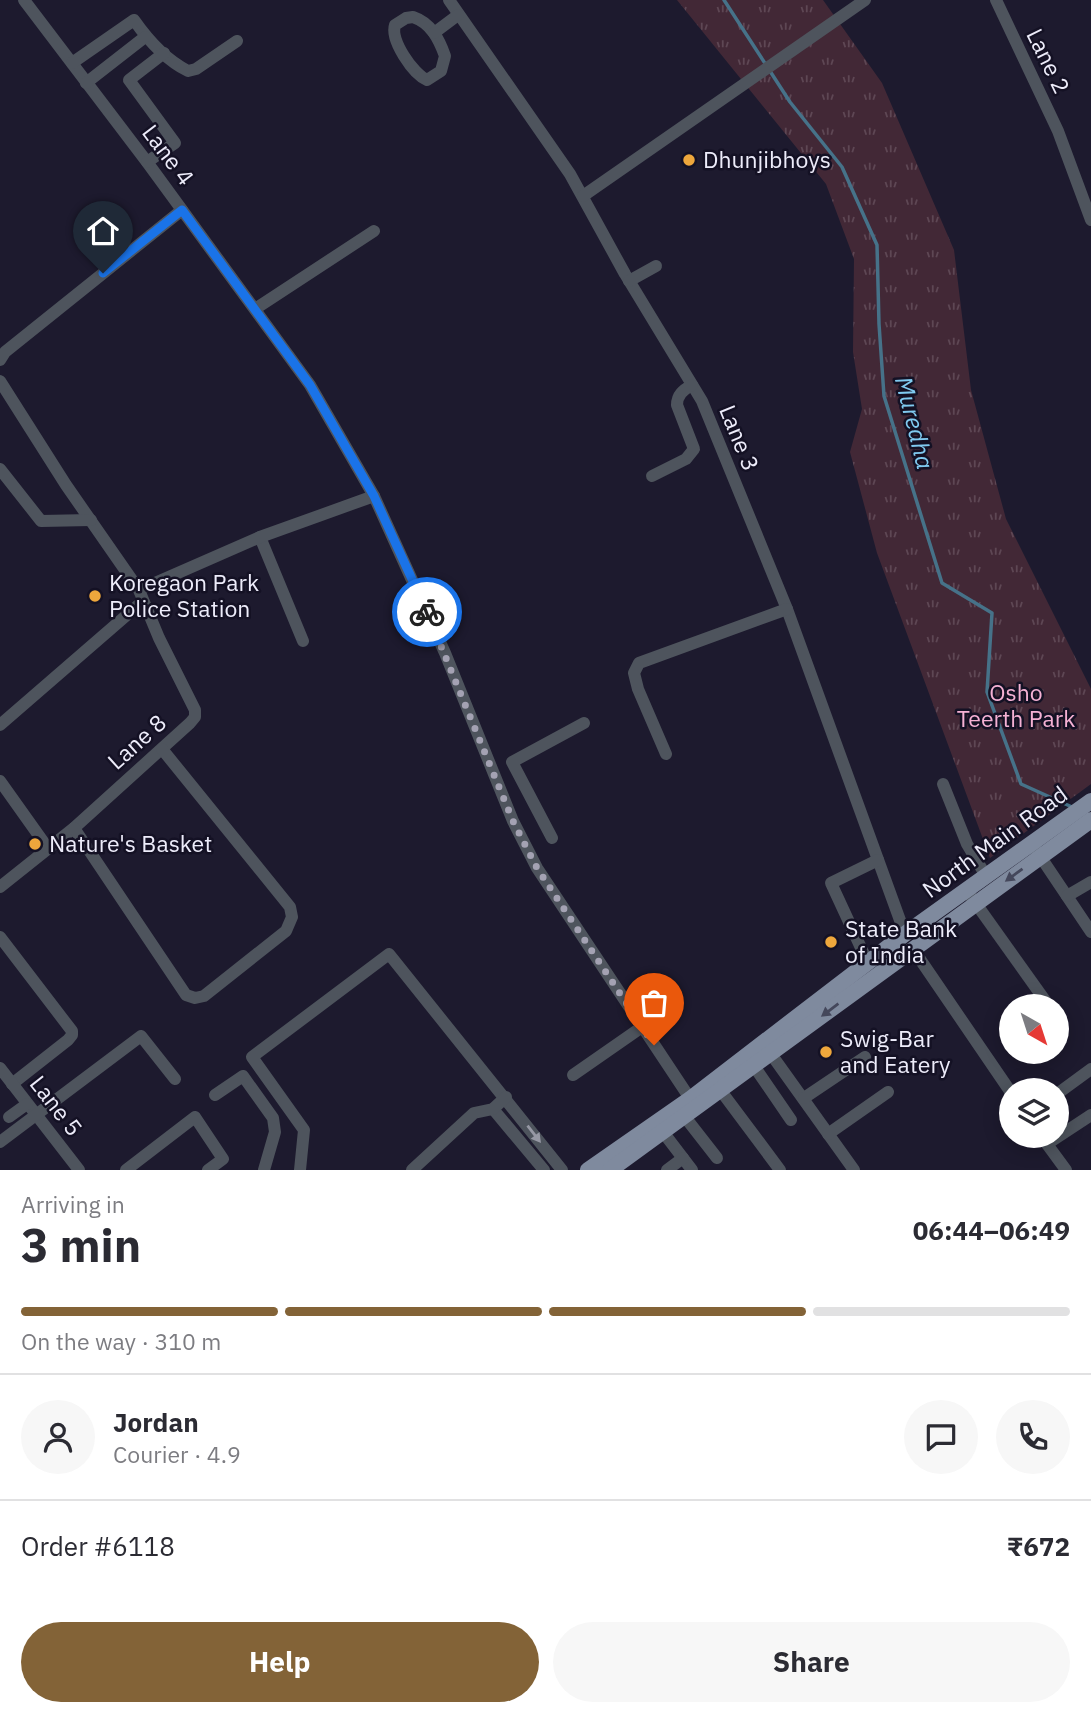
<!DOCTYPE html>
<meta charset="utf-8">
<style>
body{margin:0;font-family:"IBM Plex Sans",sans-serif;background:#f7f7f7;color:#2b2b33;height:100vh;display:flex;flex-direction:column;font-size:26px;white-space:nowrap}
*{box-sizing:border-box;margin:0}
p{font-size:23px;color:#7c7c81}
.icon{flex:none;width:38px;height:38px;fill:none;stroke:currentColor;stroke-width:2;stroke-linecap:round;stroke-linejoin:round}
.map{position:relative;height:1170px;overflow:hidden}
.details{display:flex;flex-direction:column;background:#fff;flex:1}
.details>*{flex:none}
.needle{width:46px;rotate:141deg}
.tools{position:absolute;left:999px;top:994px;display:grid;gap:14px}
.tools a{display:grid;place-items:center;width:70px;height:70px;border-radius:50%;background:#fff;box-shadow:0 4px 18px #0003;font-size:35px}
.pin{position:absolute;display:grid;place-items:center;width:60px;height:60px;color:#fff;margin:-72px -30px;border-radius:50% 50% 50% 0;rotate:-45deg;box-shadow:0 0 7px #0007}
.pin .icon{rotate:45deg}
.courier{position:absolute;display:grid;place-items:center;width:70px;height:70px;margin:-35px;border:5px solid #1a73e8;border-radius:50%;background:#fff;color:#222;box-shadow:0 2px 9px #0007}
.head em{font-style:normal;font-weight:700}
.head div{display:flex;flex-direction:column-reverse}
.head{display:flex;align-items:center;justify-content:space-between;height:119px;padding:0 21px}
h1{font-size:46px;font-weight:700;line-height:52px}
.bar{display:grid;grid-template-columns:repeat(4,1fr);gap:10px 7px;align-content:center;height:84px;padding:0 21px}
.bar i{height:9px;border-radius:5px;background:#e1e1e2}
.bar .active{background:#836337}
.bar p{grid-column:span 4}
.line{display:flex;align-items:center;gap:18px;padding:0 21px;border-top:2px solid #e1e1e2}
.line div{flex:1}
.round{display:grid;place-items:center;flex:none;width:74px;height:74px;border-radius:37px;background:#f7f7f7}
.action{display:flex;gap:14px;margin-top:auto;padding:14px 21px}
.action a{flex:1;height:80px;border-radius:42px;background:#836337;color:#fff;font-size:28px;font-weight:700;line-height:80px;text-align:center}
.action a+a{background:#f7f7f7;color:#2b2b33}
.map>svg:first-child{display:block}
.park{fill:url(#park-tufts)}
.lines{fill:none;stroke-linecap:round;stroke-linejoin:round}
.stream{stroke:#467289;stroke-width:3.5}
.minor{stroke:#4e545d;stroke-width:12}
.major{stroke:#7f8a9e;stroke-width:16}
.oneway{fill:#44475b}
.oneway2{fill:#9698a4}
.done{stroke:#a4a2b3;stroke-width:7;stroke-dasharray:0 12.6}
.route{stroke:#1a73e8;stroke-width:9}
.poi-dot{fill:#eea73c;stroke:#141124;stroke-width:2.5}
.labels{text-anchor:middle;stroke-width:5;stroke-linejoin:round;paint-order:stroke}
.street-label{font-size:23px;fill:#edecfa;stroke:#141124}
.poi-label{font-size:23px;fill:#edecfa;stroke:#141124;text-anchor:start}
.park-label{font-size:23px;fill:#f5b1d4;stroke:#141124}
.water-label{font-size:24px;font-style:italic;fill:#80caf0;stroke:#141124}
</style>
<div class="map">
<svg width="1091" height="1170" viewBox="0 0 1091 1170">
<defs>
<pattern id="park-tufts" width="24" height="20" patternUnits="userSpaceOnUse" patternTransform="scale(1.75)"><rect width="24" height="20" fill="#422836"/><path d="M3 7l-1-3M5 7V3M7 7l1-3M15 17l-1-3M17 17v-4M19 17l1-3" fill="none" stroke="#5e4754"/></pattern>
</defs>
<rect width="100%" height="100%" fill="#1d1a2e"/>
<path class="park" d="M677,0H823L882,83L954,250L971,390L1006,519L1091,689V784L990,858L877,553L850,452L862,409L853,352L854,259L826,184Z"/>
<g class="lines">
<path class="stream" d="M724,0L790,102L842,167L877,245L879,324L884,396L942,583L992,613L987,692L1021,784L1072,807"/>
<g class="minor">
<path d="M24,0L147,162L310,385L374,496L445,653L513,821L537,868L695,1106"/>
<path d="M449,0L570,174L625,274L702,401L787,609L905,934"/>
<path d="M996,0L1058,131L1091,220"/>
<path d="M413,17C431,23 439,39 445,56L441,71L427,80C413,74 390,40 395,25L406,18Z"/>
<path d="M434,33L458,15"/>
<path d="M72,63L134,20C148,40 166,60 188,71L196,69L237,41"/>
<path d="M86,83L145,37"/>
<path d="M147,162L175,143L129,80L164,53"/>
<path d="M583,196L865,0"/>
<path d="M629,281L656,266"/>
<path d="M255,309L374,231"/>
<path d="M0,360L5,352L182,210"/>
<path d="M0,381L66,485L139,590L159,638L195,710V717L190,723L74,828L0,887"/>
<path d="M0,469L41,521L91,520"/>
<path d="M652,476L686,459L694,449L677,405C677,395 683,390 692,385"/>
<path d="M260,537L303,641"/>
<path d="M139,590L260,537L374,496"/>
<path d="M0,725L143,601"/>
<path d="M666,754L638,689L634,673L639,663L787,609"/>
<path d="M0,781L47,847"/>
<path d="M943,784L967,844L986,876"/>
<path d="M74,828L186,995L195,998L204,996L286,931L292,917L290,907L162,749"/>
<path d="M552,838L512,762L584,723"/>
<path d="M1036,850L1091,932"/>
<path d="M967,891L1049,1006"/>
<path d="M1067,896L1091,882"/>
<path d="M0,937L72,1031V1035L68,1040L12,1084"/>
<path d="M913,949L1012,1094"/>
<path d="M868,963L831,883L878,860"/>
<path d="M771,1054L854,1170"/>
<path d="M754,1066L791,1120"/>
<path d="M0,1068L79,1170"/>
<path d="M573,1075L642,1027"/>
<path d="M721,1091L780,1170"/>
<path d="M1057,1094L1091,1069"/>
<path d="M215,1095L243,1076L273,1118L275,1132L264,1170"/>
<path d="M804,1098L865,1057"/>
<path d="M493,1109L544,1170"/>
<path d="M9,1117L27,1104"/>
<path d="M685,1117L717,1158"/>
<path d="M663,1132L692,1170"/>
<path d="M828,1134L888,1092"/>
<path d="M1041,1136L1066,1170"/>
<path d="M0,1142L141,1036L175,1079"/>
<path d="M1047,1144L1091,1115"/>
<path d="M126,1170L195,1117L223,1159L208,1170"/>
<path d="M300,1170L304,1130L252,1057L389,954L562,1170"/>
<path d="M412,1170L474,1113L493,1109L506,1097"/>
<path d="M667,1170L683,1158"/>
</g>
<g class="major">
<path d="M588,1170L690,1099L905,934L1091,801"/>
<path d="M610,1170L1091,820"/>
</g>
</g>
<defs><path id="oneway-solid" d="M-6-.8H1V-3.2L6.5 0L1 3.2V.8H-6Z" transform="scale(1.75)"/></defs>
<g class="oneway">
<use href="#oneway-solid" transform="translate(1014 875) rotate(144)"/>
<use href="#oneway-solid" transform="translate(830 1010) rotate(143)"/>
</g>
<use class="oneway2" href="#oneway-solid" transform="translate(534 1134) rotate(52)"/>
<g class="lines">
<path class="done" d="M427,612L513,821L537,868L654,1045"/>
<path class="route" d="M103,273L182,210L310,385L374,496L427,612"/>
</g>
<g class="poi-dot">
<circle cx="689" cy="160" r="7"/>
<circle cx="95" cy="596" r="7"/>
<circle cx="35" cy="844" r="7"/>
<circle cx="831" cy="942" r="7"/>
<circle cx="826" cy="1052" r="7"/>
</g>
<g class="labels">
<g class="street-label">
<text transform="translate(1048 61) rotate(64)" y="8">Lane 2</text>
<text transform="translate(168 155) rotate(53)" y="8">Lane 4</text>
<text transform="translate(739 438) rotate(68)" y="8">Lane 3</text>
<text transform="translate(137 742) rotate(-42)" y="8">Lane 8</text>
<text transform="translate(995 842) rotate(-36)" y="8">North Main Road</text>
<text transform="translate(56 1106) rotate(52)" y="8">Lane 5</text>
</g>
<g class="poi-label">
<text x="703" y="168">Dhunjibhoys</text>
<text x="109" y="591">Koregaon Park<tspan x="109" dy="26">Police Station</tspan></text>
<text x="49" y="852">Nature's Basket</text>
<text x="845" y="937">State Bank<tspan x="845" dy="26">of India</tspan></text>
<text x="840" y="1047">Swig-Bar<tspan x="840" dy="26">and Eatery</tspan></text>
</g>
<g class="park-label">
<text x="1016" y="701">Osho<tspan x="1016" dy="26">Teerth Park</tspan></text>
</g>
<g class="water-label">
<text transform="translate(914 423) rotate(76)" y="8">Muredha</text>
</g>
</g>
</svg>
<div class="tools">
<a><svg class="needle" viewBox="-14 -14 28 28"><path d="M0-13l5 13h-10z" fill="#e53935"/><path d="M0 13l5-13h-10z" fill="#7c7c81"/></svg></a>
<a><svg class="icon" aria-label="layers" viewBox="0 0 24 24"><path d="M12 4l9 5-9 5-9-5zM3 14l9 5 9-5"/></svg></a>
</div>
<div class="pin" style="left:654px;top:1045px;background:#ea580c"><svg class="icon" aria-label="bag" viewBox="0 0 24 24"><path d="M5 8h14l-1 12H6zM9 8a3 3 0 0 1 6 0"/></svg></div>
<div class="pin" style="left:103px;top:273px;background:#1f2937"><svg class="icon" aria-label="home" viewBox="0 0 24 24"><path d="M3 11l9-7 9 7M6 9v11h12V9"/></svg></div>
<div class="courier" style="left:427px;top:612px"><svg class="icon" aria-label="bike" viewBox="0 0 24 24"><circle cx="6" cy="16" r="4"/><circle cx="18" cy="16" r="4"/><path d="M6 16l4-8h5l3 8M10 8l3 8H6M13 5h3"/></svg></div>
</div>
<section class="details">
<div class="head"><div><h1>3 min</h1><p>Arriving in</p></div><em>06:44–06:49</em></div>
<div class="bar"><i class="active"></i><i class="active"></i><i class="active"></i><i></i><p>On the way · 310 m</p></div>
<div class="line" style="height:126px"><a class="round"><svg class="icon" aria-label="person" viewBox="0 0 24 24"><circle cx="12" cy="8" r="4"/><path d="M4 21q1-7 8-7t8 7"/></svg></a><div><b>Jordan</b><p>Courier · 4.9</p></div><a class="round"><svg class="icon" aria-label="chat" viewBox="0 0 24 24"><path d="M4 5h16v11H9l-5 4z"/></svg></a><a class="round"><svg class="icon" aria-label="phone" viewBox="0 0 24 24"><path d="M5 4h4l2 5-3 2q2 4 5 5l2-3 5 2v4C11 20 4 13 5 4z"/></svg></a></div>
<div class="line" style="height:91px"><div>Order #6118</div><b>₹672</b></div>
<div class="action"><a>Help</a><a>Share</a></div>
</section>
